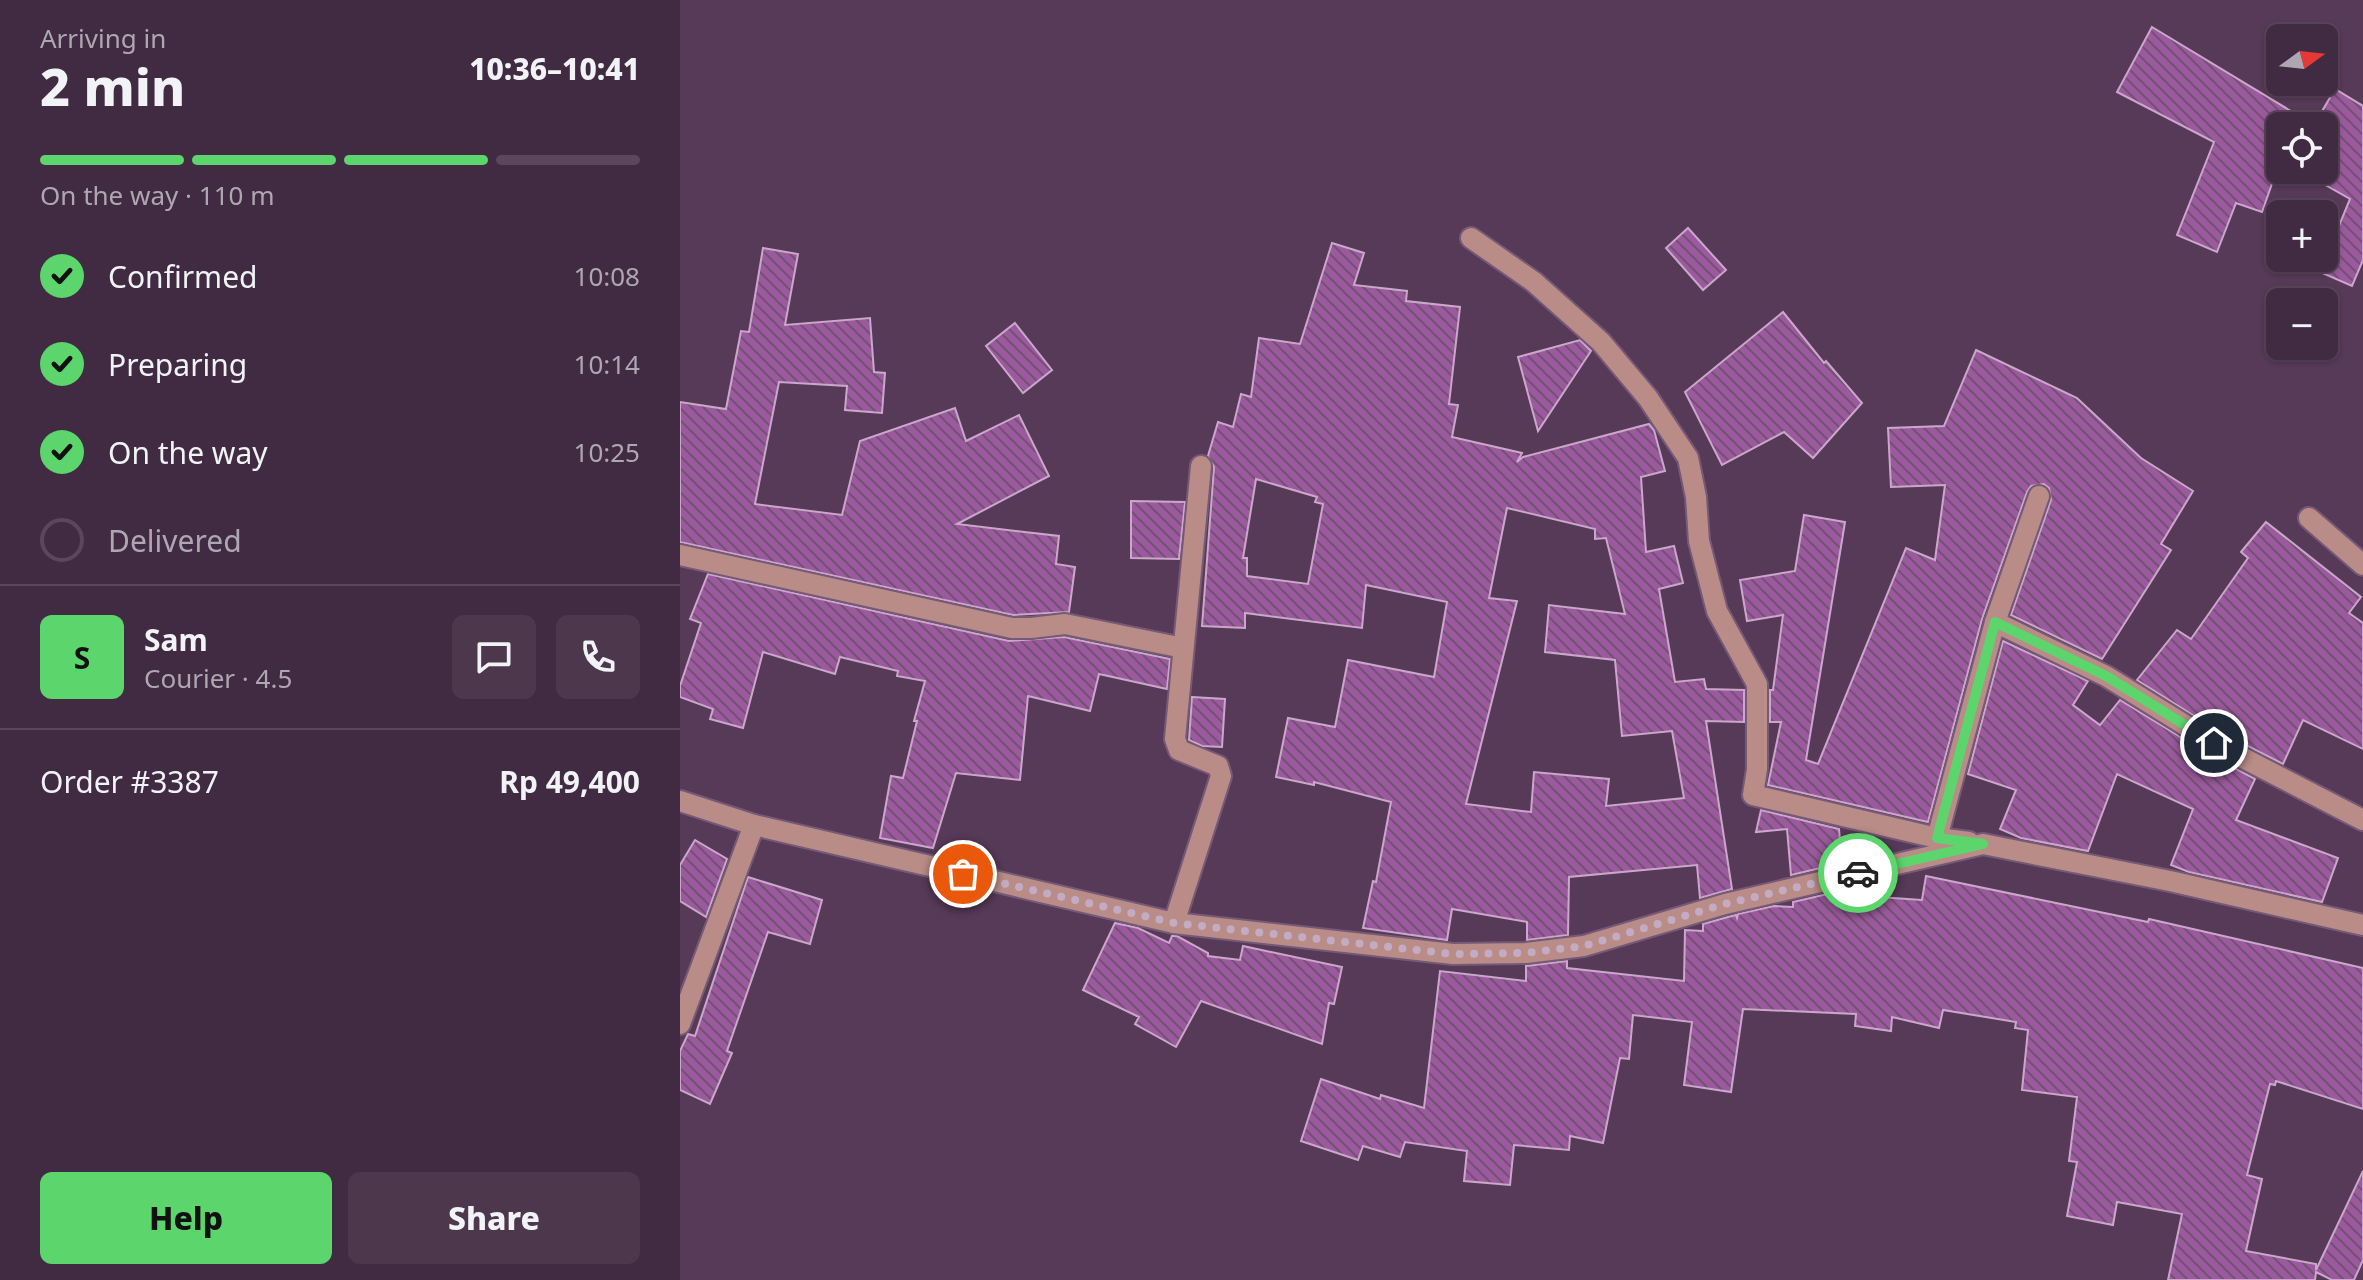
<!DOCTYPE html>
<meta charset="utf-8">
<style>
body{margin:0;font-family:"Noto Sans",sans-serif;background:#4c374d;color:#f1f3f6;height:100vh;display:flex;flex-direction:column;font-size:30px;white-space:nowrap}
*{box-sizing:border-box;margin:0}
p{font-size:26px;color:#aea7b2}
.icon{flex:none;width:44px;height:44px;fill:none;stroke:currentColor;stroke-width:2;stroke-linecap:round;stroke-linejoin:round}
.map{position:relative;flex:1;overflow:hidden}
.drawer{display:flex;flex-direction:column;background:#412b42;width:680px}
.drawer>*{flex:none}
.needle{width:52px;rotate:75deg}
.tools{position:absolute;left:1586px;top:24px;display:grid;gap:16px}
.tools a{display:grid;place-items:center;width:72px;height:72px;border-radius:12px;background:#412b42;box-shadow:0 2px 6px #0004,0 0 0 2px #5a475b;font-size:40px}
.pin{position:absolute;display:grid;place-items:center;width:68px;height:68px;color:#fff;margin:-34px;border:4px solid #fff;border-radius:50%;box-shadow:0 2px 8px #0007}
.courier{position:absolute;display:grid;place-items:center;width:80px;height:80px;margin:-40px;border:6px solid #5cd56d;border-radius:50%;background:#fff;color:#222;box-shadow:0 2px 10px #0007}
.head em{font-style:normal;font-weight:800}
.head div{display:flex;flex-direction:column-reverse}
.head{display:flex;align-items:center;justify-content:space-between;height:136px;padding:0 40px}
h1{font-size:52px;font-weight:800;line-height:60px}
.bar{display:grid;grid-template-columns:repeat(4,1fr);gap:12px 8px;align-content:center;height:96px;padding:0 40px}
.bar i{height:10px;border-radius:6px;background:#5a475b}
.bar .active{background:#5cd56d}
.bar p{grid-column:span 4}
.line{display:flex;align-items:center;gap:20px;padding:0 40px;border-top:2px solid #5a475b}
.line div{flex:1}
.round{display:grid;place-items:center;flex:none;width:84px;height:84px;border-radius:12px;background:#4c374d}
ol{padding:0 40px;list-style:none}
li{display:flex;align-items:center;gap:24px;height:88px}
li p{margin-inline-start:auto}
li .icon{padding:8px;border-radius:50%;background:#5cd56d;color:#111;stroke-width:4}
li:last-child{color:#aea7b2}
li i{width:44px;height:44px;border:4px solid #5a475b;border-radius:50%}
.button{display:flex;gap:16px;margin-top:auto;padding:16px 40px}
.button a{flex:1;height:92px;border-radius:12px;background:#5cd56d;color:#111;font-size:32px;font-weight:800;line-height:92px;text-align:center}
.button a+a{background:#4c374d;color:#f1f3f6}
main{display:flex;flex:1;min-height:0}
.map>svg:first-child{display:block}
.building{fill:url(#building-back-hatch);stroke:#cba7cb;stroke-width:2;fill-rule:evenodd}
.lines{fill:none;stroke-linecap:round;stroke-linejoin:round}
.minor-casing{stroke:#755976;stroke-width:24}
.minor{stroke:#b98c87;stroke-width:20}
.done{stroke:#c3acc3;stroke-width:8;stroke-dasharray:0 14.4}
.route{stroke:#5cd56d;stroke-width:10}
</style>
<main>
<section class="drawer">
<div class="head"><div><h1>2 min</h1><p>Arriving in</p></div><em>10:36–10:41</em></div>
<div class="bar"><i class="active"></i><i class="active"></i><i class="active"></i><i></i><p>On the way · 110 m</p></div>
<ol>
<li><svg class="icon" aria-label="check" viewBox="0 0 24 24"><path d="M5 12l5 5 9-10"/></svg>Confirmed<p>10:08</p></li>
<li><svg class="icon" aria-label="check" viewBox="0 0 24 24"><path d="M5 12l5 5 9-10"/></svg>Preparing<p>10:14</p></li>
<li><svg class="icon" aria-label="check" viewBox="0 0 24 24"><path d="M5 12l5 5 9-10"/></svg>On the way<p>10:25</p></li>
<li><i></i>Delivered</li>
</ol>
<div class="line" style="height:144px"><b class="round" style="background:#5cd56d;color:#111">S</b><div><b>Sam</b><p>Courier · 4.5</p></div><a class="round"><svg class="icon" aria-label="chat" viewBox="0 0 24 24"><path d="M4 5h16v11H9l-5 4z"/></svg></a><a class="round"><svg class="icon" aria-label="phone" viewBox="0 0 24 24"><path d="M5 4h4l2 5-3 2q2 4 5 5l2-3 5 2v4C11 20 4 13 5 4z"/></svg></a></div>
<div class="line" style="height:104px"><div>Order #3387</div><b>Rp 49,400</b></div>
<div class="button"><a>Help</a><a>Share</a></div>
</section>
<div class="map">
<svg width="1683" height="1280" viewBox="0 0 1683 1280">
<defs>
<pattern id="building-back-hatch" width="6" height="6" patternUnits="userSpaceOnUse" patternTransform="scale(2)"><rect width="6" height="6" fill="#9b5a9d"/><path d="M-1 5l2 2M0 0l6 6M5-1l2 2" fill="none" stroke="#745074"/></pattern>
</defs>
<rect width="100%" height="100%" fill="#573958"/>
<g class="building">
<path d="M1472,27L1634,125L1655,89L1683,106V260L1672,286L1640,272L1670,199L1619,170H1644V126H1600V161L1582,212L1556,203L1537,252L1497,235L1534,142L1437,92Z"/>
<path d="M1008,228L1046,270L1023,290L986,248Z"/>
<path d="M652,243L684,253L674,285L727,291L726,301L780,307L769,404L778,405L772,437L842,453L837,462L843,457L969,424L974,430L985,471L961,477L966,552L994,546L1003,583L979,589L995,682L1024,679L1026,689L1064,690V722L1026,721L1052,889L1020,898L1017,865L889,877L888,935L847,940V922L772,909L767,940L683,928L693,881L696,882L711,802L634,782V785L596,777L608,718L655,727L668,660L754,677L767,602L686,585L682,628L565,613V628L522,626L534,467L528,456L538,422L553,427L561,394L571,397L579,338L620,344ZM576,479L637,497L635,502L643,504L628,584L567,576V558H563ZM827,508L915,529V539L926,538L945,614L869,605L865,652L935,660L942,736L992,731L1004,798L926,806L929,779L854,772L851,812L786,804L837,601L809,598Z"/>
<path d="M83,248L118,254L105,325L190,318L194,372L205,373L202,413L165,410L167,386L99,382L75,504L162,515L180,441L275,408L286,441L339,415L369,476L277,524L379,536L376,564L395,567L389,612L333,615L0,542V402L46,409L61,331L69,332Z"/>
<path d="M1103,312L1144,363L1146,361L1182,403L1133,458L1104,432L1042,465L1005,392Z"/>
<path d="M335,323L372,370L343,393L306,346Z"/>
<path d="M900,340L911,351L858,431L838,357Z"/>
<path d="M1296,350L1397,398L1461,458L1513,491L1481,544L1491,550L1422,659L1331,615L1371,500L1369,488L1364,484L1351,486L1347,492L1302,619L1248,822L1088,785L1101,722H1090V690H1093L1103,615L1067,621L1060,580L1115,571L1124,515L1165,522L1126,760L1138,764L1226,548L1255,560L1265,485L1211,487L1208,428L1264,426Z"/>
<path d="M451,501L505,502L499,559L451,558Z"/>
<path d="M1586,522L1681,597L1669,613L1683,623V749L1623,720L1603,764L1540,732L1457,680L1497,630L1511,639L1568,558L1561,552Z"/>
<path d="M28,574L329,641L384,637L490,659L487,689L419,674L410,711L348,696L340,780L276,773L253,848L200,838L211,776L223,778L237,721H234L245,681L217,676L218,671L160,657L155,674L83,652L63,728L30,719L33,709L0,697V686L21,623L10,619Z"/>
<path d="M1323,641L1408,681L1393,705L1420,725L1440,700L1528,754L1575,779L1556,820L1658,858L1642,902L1509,872L1491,865L1513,809L1437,774L1408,851L1341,838L1320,829L1336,790L1288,774Z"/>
<path d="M512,697L545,699L542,747L522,746L509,740Z"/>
<path d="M1081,810L1159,829L1162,863L1111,875L1107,829L1076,832Z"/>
<path d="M15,840L47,859L26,917L0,901V865Z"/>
<path d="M1246,876L1468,922L1469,919L1683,968V1109L1596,1081L1595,1085L1590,1084L1567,1175L1582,1179L1566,1251L1636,1264V1270L1683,1171V1260L1674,1280H1652L1636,1272L1635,1280H1488L1502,1214L1437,1202L1433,1225L1387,1216L1397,1162L1389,1161L1397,1097L1342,1090L1348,1030L1335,1028L1336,1022L1263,1010L1259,1028L1212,1017L1211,1031L1175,1026L1176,1014L1063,1009L1051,1092L1004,1085L1012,1022L953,1015L949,1059L940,1058L923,1143L890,1136L889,1150L834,1145L830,1185L784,1181L787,1151L725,1142L720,1157L683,1146L678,1160L621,1141L641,1079L700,1099L701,1095L744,1108L760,971L846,981V966L887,961V968L1004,981L1005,930L1023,931V924L1048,917L1056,915L1057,918L1058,914L1094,906L1113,907V902L1169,889V895L1242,900Z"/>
<path d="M68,877L142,900L130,944L88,932L47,1051L52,1053L30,1104L0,1090V1051L8,1034L15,1036Z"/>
<path d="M435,923L458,928L489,943L492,936H497L528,953V956L560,960L563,946L662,967L654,1004L649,1003L642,1044L521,1001L496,1047L455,1024L459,1017L403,990Z"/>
</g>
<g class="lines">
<g class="minor-casing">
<g id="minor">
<path d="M791,238L854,282L921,342L968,398L1008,458L1016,497L1019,541L1037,611L1077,684V769L1073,795L1257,838L1289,842"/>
<path d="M1629,518L1683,565"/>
<path d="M0,555L332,628H351L385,624L503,648"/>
<path d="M1315,622L1426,676L1534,743L1683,820"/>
<path d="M0,801L74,825L494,923L773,954L846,953L904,946L1045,904L1303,844L1490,881L1683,925"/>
<path d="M1257,838L1315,622L1359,496"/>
<path d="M494,923L541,776L538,766L499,750L495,739L521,466"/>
<path d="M0,1024L74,825"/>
</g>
</g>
<use href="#minor" class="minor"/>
</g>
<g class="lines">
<path class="done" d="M283,874L494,923L773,954L846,953L904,946L1045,904L1178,873"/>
<path class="route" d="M1178,873L1303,844L1257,838L1315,622L1426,676L1534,743"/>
</g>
</svg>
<div class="tools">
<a><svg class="needle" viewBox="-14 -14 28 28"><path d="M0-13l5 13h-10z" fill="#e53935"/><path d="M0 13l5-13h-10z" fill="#aea7b2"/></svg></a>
<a><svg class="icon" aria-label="locate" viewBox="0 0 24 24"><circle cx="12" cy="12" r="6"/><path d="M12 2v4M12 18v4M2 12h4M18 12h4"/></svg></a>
<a>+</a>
<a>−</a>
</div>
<div class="pin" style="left:283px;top:874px;background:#ea580c"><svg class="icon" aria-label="bag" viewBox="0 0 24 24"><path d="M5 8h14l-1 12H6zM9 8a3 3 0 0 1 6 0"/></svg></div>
<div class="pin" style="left:1534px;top:743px;background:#1f2937"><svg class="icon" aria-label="home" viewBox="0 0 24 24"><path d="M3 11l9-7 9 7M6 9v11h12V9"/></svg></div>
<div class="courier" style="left:1178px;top:873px"><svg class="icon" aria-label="car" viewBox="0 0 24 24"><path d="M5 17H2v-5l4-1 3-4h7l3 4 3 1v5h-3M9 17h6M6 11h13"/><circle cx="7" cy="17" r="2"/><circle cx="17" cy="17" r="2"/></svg></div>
</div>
</main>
